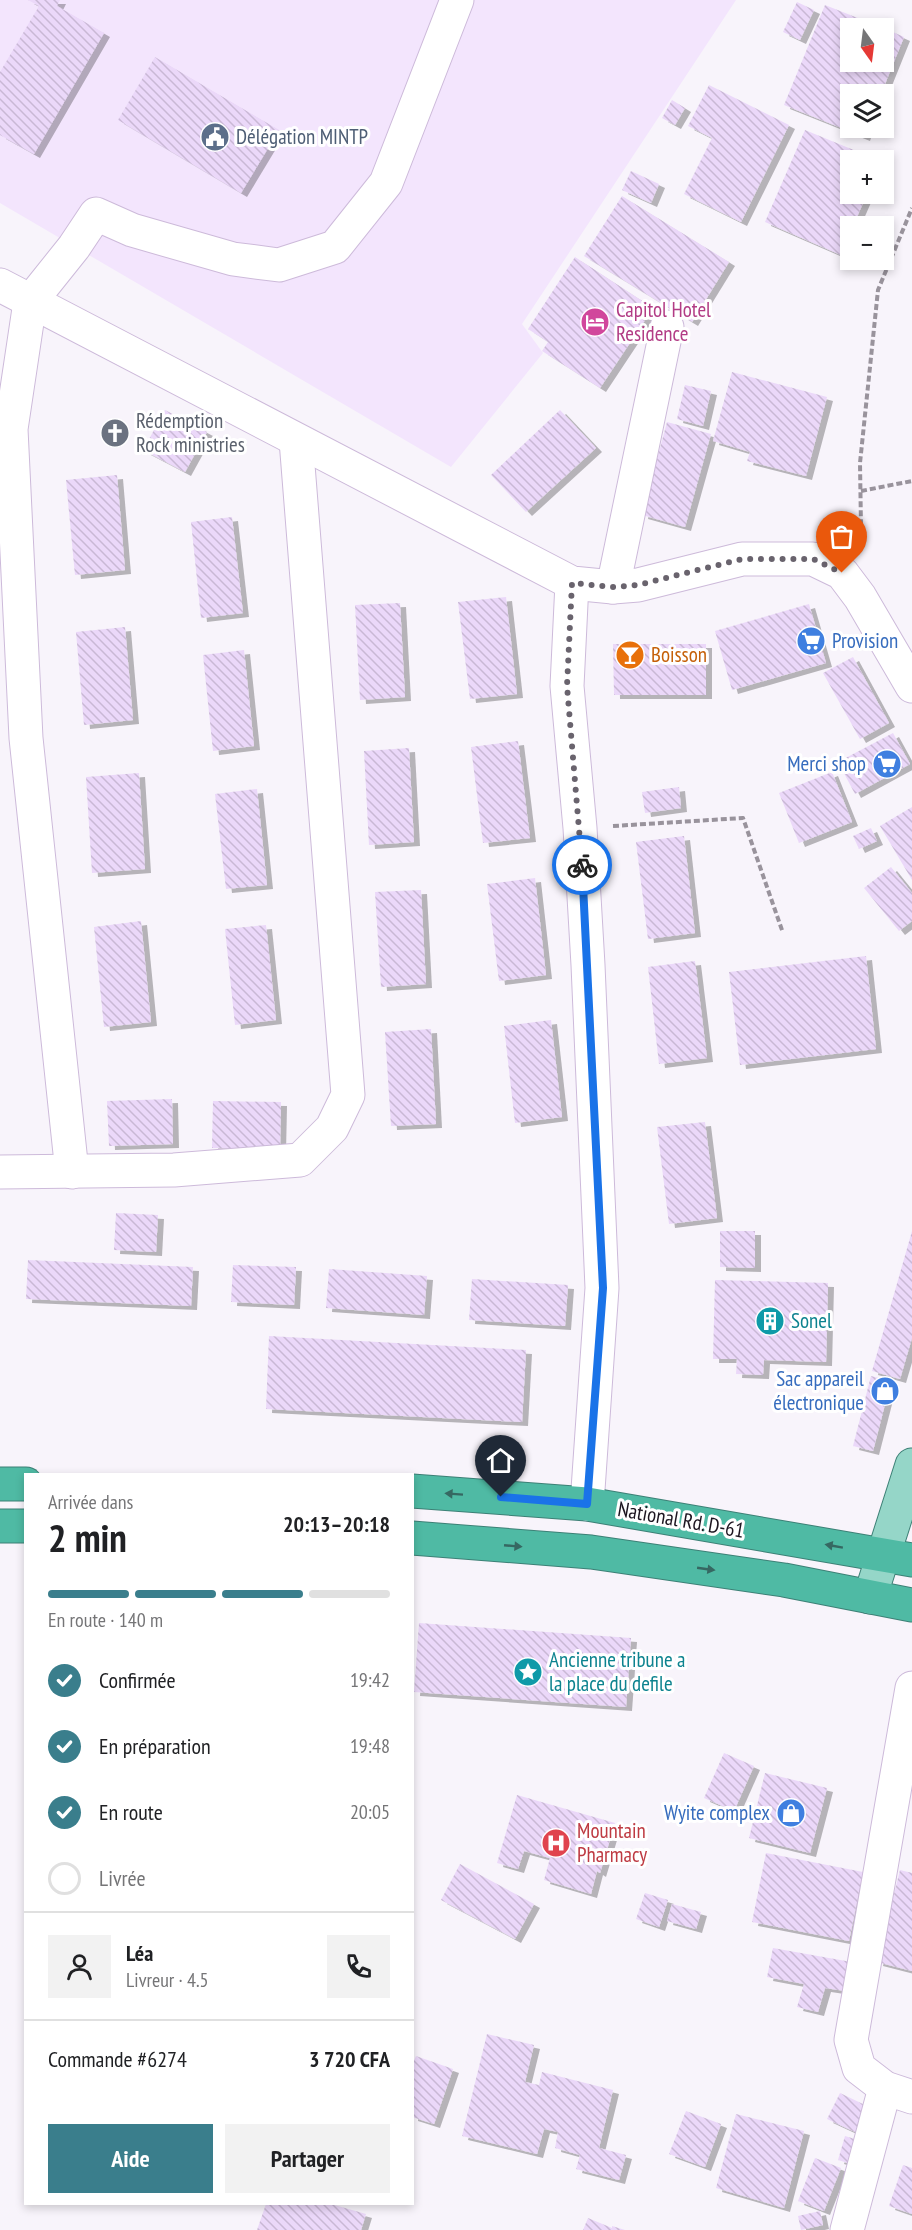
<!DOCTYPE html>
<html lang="fr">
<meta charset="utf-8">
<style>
body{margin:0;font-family:"PT Sans Narrow",sans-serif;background:#f2f2f2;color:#202124;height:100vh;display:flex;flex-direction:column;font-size:22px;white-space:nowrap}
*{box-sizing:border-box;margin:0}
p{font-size:20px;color:#757577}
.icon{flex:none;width:33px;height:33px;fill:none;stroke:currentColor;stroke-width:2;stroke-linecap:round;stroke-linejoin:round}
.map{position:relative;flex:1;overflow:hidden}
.side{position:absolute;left:24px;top:1473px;width:390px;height:732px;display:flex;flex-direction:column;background:#fff;border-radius:0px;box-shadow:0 3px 9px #0003}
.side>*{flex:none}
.needle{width:39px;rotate:166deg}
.tools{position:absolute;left:840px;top:18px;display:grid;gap:12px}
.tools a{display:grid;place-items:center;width:54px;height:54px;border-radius:0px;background:#fff;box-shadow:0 3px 9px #0003;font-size:30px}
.pin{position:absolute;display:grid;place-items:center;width:51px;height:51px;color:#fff;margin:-62px -26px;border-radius:50% 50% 50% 0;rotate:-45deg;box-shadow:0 0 6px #0007}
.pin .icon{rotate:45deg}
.courier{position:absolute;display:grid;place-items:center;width:60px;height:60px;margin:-30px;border:4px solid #1a73e8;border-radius:50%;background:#fff;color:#222;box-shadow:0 2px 8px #0007}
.head em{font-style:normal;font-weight:700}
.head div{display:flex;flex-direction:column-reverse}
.head{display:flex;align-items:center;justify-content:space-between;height:102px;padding:0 24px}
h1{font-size:39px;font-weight:700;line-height:45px}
.bar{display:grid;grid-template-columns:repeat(4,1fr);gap:9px 6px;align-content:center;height:72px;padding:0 24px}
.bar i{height:8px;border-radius:4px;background:#e0e0e0}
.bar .active{background:#3a7e8c}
.bar p{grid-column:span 4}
.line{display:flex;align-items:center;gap:15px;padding:0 24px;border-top:2px solid #e0e0e0}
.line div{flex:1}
.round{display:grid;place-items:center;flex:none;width:63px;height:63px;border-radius:0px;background:#f2f2f2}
ol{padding:0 24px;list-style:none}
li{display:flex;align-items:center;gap:18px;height:66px}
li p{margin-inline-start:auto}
li .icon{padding:6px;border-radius:50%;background:#3a7e8c;color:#fff;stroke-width:4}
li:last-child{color:#757577}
li i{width:33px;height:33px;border:3px solid #e0e0e0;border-radius:50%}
.cta{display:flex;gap:12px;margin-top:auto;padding:12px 24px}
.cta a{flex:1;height:69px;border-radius:0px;background:#3a7e8c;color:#fff;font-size:24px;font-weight:700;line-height:69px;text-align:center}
.cta a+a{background:#f2f2f2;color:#202124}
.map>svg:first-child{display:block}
.built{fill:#f3e5fd}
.building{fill:url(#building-back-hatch);filter:url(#shadow)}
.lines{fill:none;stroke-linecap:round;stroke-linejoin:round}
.minor-casing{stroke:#cdbada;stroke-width:35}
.major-casing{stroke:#3d8076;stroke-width:35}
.highway-casing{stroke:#3d8076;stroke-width:35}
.path{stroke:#99939c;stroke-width:4;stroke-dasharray:6 3;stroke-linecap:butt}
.minor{stroke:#fff;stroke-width:33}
.major{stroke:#95d6c8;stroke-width:33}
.highway{stroke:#4fbaa4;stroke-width:33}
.oneway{fill:#366862}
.done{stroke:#69636d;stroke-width:6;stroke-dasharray:0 10.8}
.route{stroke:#1a73e8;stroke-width:8}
.labels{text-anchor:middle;stroke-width:6;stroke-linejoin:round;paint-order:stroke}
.service-label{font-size:21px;fill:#4e5e75;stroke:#fff;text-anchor:start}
.hotel-label{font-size:21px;fill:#b23c85;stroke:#fff;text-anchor:start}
.worship-label{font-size:21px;fill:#5b616d;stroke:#fff;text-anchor:start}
.shop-label{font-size:21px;fill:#366cbe;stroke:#fff;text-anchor:end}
.food-label{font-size:21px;fill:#c56008;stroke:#fff;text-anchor:start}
.culture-label{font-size:21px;fill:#0d838f;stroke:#fff;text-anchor:start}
.street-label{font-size:21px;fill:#1c1520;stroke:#fff}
.health-label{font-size:21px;fill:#be3a42;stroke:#fff;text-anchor:start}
</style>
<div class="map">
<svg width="912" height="2230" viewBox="0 0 912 2230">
<defs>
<pattern id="building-back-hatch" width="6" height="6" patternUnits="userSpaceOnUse" patternTransform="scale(1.5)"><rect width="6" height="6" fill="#ebd8f9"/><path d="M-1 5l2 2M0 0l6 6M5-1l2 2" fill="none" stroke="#c9b8d5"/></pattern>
<filter id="shadow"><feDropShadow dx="6" dy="4" stdDeviation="0" flood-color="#0004"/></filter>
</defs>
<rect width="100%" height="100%" fill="#f8f4fb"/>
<path class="built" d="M0,0H736L522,324L543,353L451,467L0,203Z"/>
<g class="building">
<path d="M28,0H60L57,6L104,33L34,154L0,135V72L39,6Z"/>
<path d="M797,2L814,10L800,40L783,32Z"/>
<path d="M825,5L883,28H850V62H884V28L904,37L881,94H850V128H867L864,137L784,105Z"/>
<path d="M155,57L279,130L241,193L118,120Z"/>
<path d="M709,85L789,125L741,222L684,194L712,138L688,126Z"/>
<path d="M672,100L685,108L675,125L662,118Z"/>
<path d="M805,130L878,160H850V194H867L853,226H850V232L841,255L765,222Z"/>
<path d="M631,171L659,184L651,203L622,190Z"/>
<path d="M622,196L729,262L692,322L584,256Z"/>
<path d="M575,257L653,308L600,388L542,351L548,342L528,329Z"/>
<path d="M732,372L827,397L806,476L747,461L750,452L713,441Z"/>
<path d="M685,385L711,391L703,426L677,419Z"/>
<path d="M165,410L207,432L185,472L143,450Z"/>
<path d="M560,410L596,448L526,512L491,475Z"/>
<path d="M667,422L711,434L685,527L642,515Z"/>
<path d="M117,475L125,570L75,575L66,480Z"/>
<path d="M232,517L243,613L201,618L191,522Z"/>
<path d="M506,597L517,694L470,699L458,602Z"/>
<path d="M400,603L405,697L360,700L355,605Z"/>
<path d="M809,604L826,663L732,690L715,631Z"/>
<path d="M125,627L133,720L84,725L76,632Z"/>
<path d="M613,644H706V695H614Z"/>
<path d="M244,650L254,746L213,751L203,655Z"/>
<path d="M853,657L889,723L860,739L823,673Z"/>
<path d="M893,733L910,764L855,794L838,762Z"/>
<path d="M518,741L530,838L483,843L471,747Z"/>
<path d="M409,748L414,842L369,845L364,751Z"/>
<path d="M832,772L852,822L799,843L779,793Z"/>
<path d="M139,773L145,869L92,873L86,777Z"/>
<path d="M679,787L681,808L645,813L642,792Z"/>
<path d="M257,789L267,885L226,889L215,794Z"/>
<path d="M912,807V880L880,826Z"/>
<path d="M871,828L877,841L859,849L853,836Z"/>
<path d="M684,836L695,933L648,939L636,842Z"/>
<path d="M891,867L912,893V921L899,931L864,888Z"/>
<path d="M535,878L546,975L499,981L487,884Z"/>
<path d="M421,890L426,984L381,987L375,892Z"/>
<path d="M141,921L151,1022L104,1027L94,927Z"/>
<path d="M266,925L276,1020L235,1025L225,929Z"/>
<path d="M866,956L876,1049L740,1065L729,972Z"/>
<path d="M695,961L707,1058L659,1064L648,967Z"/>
<path d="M551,1020L562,1117L515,1123L504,1026Z"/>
<path d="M431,1029L436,1124L391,1126L385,1032Z"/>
<path d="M172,1099L173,1144L109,1146L107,1101Z"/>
<path d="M213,1101L281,1102L280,1149L212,1148Z"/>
<path d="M705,1122L717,1218L669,1224L657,1127Z"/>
<path d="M116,1213L158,1215L156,1252L114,1250Z"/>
<path d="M720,1231H755V1268L720,1267Z"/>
<path d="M912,1231V1338L900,1379L872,1371Z"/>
<path d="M28,1260L193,1267L191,1306L26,1299Z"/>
<path d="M233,1265L296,1267L294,1305L231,1302Z"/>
<path d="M329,1269L427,1276L424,1315L326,1308Z"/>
<path d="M472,1279L568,1285L565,1326L469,1320Z"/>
<path d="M715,1280L828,1283L826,1362L764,1360L763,1375L736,1374L737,1359H713Z"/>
<path d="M269,1336L526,1350L522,1422L266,1409Z"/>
<path d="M871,1376L891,1381L873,1451L853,1446Z"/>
<path d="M419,1623L631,1638L626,1707L414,1692Z"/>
<path d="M724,1753L754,1766L734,1811L704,1798Z"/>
<path d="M765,1773L827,1788L810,1853L749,1838Z"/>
<path d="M517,1795L615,1823L600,1873L597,1871L591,1894L544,1880L550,1858L524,1851L518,1869L497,1863Z"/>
<path d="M766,1853L863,1872L849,1941L752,1922Z"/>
<path d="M460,1864L534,1904L515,1939L441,1900Z"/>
<path d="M900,1870L912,1873V1971L877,1962Z"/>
<path d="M645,1893L668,1900L659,1927L636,1919Z"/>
<path d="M672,1904L701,1912L696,1929L667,1921Z"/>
<path d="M773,1948L857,1963L852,1992L825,1988L818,2012L797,2007L804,1984L767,1977Z"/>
<path d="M487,2034L534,2045L525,2082L539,2085L542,2072L613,2090L599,2148L626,2155L619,2180L576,2169L580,2155L555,2148L558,2132L544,2129L537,2154L462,2136Z"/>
<path d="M416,2056L453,2069L434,2124L412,2117V2065Z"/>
<path d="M840,2093L867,2106L855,2132L827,2119Z"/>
<path d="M686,2111L721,2124L705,2167L669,2154Z"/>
<path d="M736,2114L804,2131L784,2208L716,2188Z"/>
<path d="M845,2136L858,2140L851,2164L838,2160Z"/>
<path d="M815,2158L841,2168L824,2211L798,2201Z"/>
<path d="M903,2165L912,2168V2214L889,2206Z"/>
<path d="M266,2204H331L366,2214L361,2230H257Z"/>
<path d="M820,2211L823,2225L801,2230L798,2216Z"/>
<path d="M588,2218L612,2228V2226L625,2230H583Z"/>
</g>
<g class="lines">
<g class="minor-casing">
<g id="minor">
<path d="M0,285L572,583L613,587L638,585L742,559H813L842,573L860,597L912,686"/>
<path d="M572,583L567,686L580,828L588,965L602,1288L587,1504"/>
<path d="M613,587L667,327"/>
<path d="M0,1172L174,1170L300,1160L332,1128L348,1095L296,440"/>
<path d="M72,1172L26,738L11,429L30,302L74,247L96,214L132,230L233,259L279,265L335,247L386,183L457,0"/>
<path d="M912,1688L851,2040L859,2068L885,2088L912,2097"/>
<path d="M847,2230L885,2088"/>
</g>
</g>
<g class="major-casing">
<path id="major" d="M870,1597L912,1465"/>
</g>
<g class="highway-casing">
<g id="highway">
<path d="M0,1484H26"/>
<path d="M412,1491L587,1504L912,1560"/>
<path d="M0,1526H26"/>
<path d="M412,1538L591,1552L784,1580L912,1605"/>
</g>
</g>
<g class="path">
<path d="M861,491L912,481"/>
<path d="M855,542L861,527L860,463L878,290L912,208"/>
<path d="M613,826L743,818L783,933"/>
</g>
<use href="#minor" class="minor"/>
<use href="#major" class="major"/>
<use href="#highway" class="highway"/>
</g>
<defs><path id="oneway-solid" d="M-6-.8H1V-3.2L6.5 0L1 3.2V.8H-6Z" transform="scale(1.5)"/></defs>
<g class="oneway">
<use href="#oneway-solid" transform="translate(454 1494) rotate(-176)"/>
<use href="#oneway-solid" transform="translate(513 1546) rotate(5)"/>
<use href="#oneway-solid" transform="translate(834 1546) rotate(-170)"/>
<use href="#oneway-solid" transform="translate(706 1569) rotate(8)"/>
</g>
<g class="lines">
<path class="done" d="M582,865L567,686L572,583L613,587L638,585L742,559H813L842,573"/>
<path class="route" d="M501,1497L587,1504L603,1288L582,865"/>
</g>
<defs>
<g id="civic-disc" transform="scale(1.5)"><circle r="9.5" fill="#5c6f8a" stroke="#fff"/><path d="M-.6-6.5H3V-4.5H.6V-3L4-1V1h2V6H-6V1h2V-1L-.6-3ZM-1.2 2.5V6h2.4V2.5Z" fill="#fff"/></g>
<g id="hotel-disc" transform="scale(1.5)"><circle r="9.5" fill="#d1479c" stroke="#fff"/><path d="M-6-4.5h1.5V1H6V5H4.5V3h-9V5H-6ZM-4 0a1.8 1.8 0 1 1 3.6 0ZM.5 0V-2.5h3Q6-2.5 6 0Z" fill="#fff"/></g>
<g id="church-disc" transform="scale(1.5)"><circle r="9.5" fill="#6b7280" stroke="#fff"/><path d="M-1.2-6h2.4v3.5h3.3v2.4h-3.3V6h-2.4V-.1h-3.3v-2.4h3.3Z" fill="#fff"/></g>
<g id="supermarket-disc" transform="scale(1.5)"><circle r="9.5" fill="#3f7fe0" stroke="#fff"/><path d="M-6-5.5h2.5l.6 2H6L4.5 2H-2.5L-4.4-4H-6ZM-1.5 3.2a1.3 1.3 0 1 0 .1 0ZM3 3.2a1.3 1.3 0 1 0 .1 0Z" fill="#fff"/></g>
<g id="bar-disc" transform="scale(1.5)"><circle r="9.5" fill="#e8710a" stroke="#fff"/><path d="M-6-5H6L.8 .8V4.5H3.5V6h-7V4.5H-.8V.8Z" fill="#fff"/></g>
<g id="building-disc" transform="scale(1.5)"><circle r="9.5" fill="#0f9aa8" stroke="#fff"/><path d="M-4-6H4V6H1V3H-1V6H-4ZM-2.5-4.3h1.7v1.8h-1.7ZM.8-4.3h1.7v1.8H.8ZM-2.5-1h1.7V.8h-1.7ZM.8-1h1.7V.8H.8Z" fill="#fff"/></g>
<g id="shop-disc" transform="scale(1.5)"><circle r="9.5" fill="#3f7fe0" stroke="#fff"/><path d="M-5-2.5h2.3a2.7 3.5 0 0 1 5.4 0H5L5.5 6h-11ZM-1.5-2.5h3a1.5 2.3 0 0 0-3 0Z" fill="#fff"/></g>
<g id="sight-disc" transform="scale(1.5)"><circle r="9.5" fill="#0f9aa8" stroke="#fff"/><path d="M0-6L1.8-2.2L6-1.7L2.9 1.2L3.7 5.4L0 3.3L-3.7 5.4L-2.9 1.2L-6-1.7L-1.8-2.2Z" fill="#fff"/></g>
<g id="hospital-disc" transform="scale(1.5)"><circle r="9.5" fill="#e0444e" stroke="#fff"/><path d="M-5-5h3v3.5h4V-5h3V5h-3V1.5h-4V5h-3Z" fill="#fff"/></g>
</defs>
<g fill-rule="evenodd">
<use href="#civic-disc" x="215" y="137"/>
<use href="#hotel-disc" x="595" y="322"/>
<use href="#church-disc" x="115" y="433"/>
<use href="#supermarket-disc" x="811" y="641"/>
<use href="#bar-disc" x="630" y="655"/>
<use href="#supermarket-disc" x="887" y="764"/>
<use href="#building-disc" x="770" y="1321"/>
<use href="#shop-disc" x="885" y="1391"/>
<use href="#sight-disc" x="528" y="1672"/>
<use href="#shop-disc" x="791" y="1813"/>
<use href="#hospital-disc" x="556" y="1843"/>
</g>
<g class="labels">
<g class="service-label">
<text x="236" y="144">Délégation MINTP</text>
</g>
<g class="hotel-label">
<text x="616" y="317">Capitol Hotel<tspan x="616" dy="24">Residence</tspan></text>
</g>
<g class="worship-label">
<text x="136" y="428">Rédemption<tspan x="136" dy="24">Rock ministries</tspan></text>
</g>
<g class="shop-label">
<text x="832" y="648" text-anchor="start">Provision</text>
<text x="866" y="771">Merci shop</text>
<text x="864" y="1386">Sac appareil<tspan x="864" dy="24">électronique</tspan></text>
<text x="770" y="1820">Wyite complex</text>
</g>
<g class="food-label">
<text x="651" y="662">Boisson</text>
</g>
<g class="culture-label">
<text x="791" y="1328">Sonel</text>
<text x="549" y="1667">Ancienne tribune a<tspan x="549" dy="24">la place du defile</tspan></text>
</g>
<g class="street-label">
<text transform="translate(681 1520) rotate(10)" y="7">National Rd. D-61</text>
</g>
<g class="health-label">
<text x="577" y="1838">Mountain<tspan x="577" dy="24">Pharmacy</tspan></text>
</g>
</g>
</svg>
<div class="tools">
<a><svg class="needle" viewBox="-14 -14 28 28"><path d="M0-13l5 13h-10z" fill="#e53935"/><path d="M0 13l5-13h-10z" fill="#757577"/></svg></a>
<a><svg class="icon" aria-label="layers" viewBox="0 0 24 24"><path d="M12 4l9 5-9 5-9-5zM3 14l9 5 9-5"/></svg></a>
<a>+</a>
<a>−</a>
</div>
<div class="pin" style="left:842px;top:573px;background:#ea580c"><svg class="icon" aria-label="bag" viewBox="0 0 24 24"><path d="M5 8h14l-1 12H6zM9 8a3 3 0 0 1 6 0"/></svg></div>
<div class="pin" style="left:501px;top:1497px;background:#1f2937"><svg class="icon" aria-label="home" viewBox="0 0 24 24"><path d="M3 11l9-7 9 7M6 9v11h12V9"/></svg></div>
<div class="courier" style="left:582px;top:865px"><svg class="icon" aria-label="bike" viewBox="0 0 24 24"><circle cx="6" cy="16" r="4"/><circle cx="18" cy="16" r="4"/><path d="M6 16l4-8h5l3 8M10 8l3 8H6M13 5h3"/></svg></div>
<section class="side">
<div class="head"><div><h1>2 min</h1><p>Arrivée dans</p></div><em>20:13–20:18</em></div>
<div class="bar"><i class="active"></i><i class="active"></i><i class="active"></i><i></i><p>En route · 140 m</p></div>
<ol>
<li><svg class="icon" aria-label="check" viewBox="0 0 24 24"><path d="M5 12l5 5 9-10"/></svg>Confirmée<p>19:42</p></li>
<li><svg class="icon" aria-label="check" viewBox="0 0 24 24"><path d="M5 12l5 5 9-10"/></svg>En préparation<p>19:48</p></li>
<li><svg class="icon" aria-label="check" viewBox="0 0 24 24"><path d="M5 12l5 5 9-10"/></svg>En route<p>20:05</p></li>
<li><i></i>Livrée</li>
</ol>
<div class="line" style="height:108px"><a class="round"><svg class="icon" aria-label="person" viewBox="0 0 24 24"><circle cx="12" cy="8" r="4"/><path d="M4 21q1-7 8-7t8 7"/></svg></a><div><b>Léa</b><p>Livreur · 4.5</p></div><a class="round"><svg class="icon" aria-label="phone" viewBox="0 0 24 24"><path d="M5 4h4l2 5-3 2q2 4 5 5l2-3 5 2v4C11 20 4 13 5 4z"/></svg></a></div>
<div class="line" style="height:78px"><div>Commande #6274</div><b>3 720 CFA</b></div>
<div class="cta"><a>Aide</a><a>Partager</a></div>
</section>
</div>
